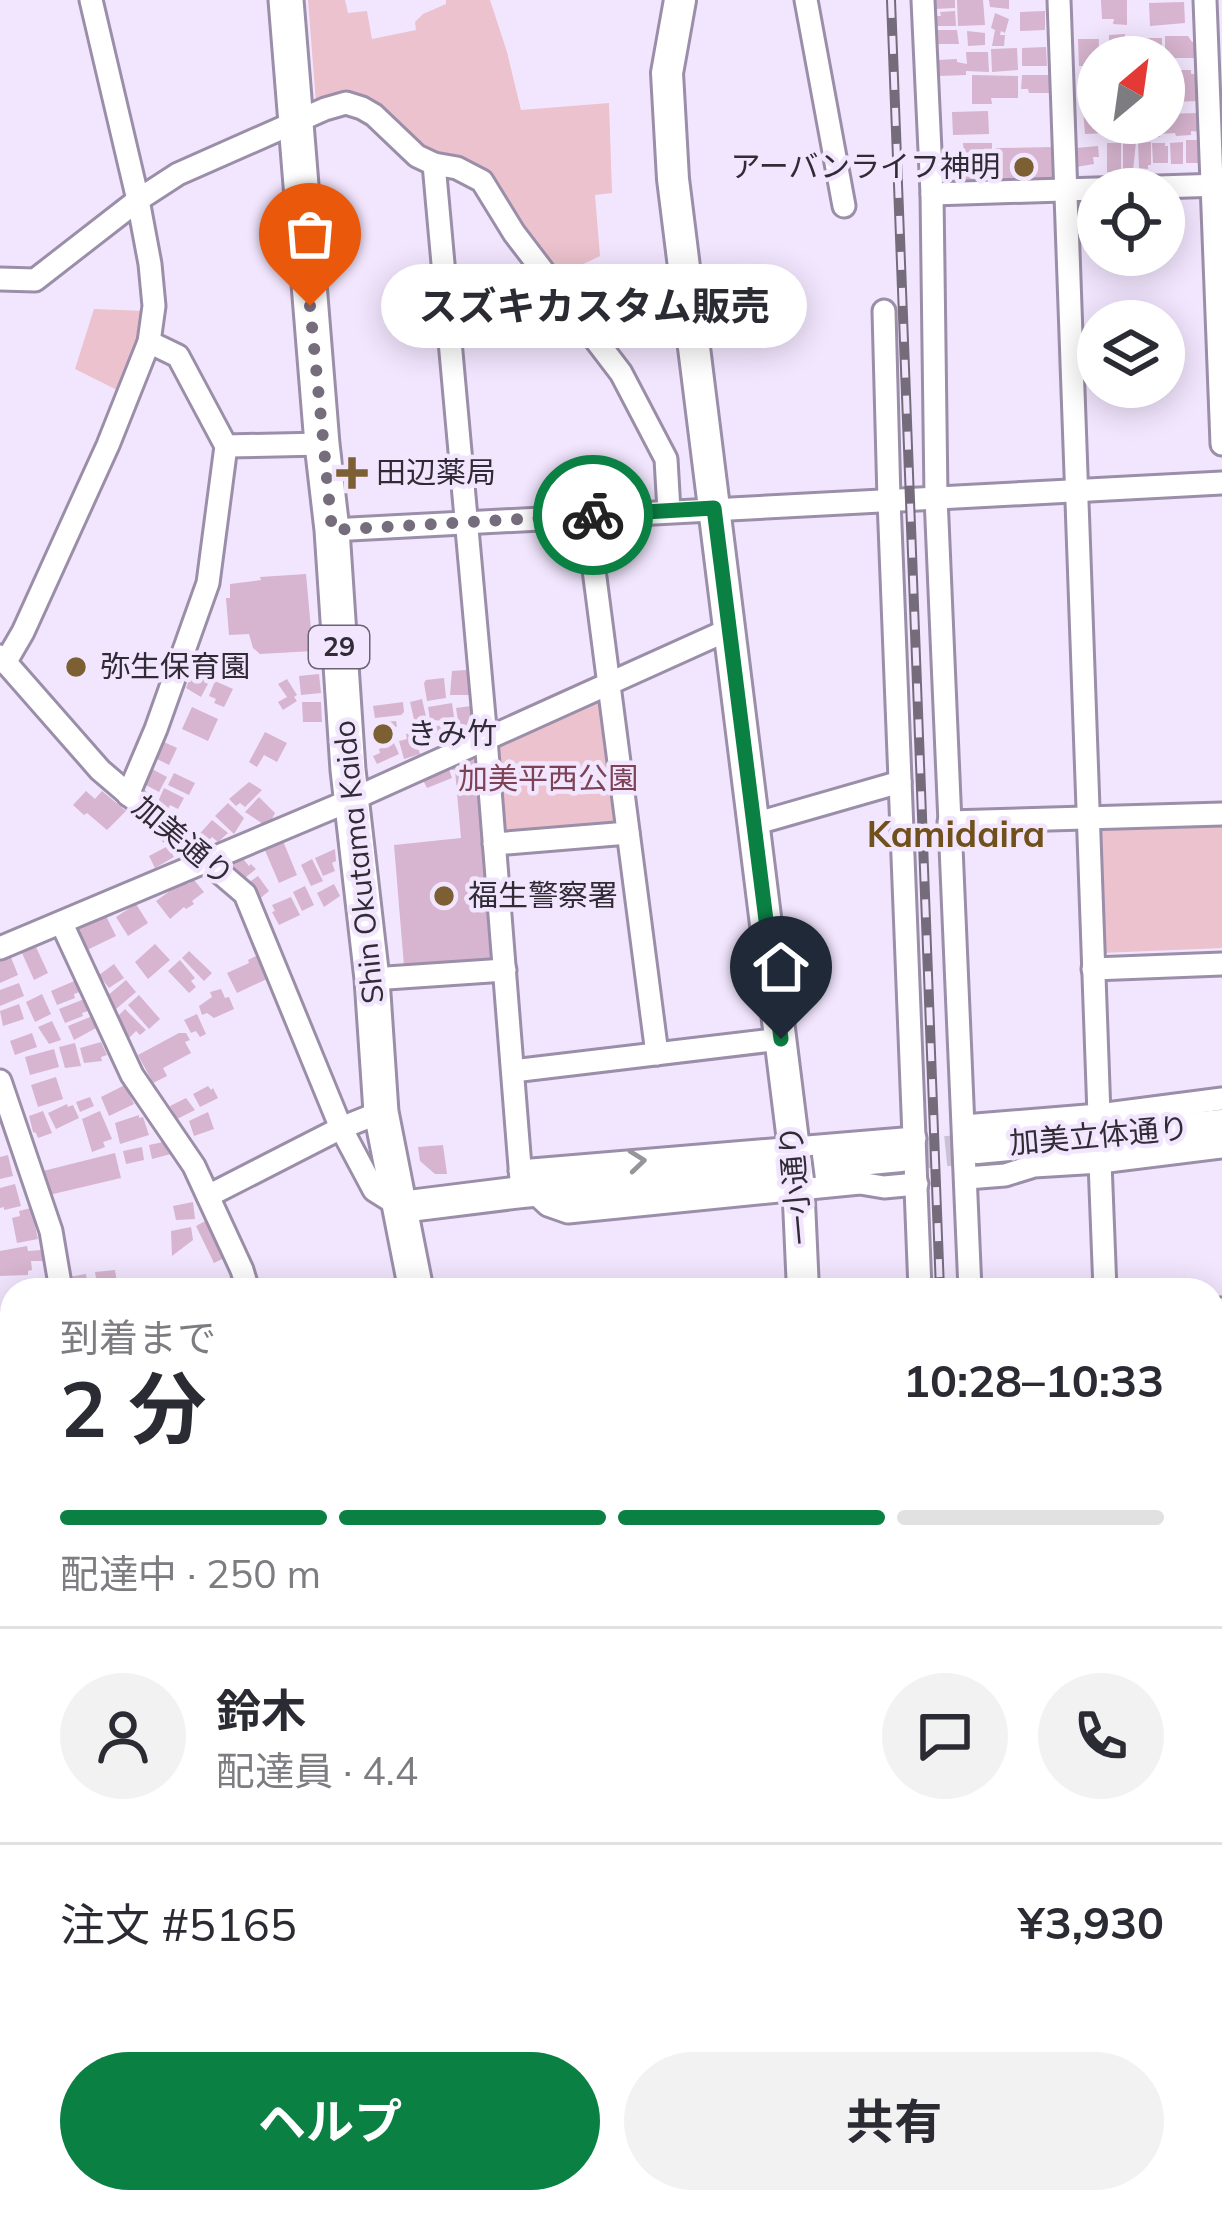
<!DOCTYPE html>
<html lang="ja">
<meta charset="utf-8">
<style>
body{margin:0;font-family:Mulish,"Noto Sans JP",sans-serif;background:#f2f2f3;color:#2b2b33;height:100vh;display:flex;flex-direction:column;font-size:45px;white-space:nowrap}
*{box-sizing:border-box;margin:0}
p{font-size:39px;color:#7c7c81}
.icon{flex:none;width:66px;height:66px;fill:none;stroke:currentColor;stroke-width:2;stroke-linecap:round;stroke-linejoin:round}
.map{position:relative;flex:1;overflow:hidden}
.side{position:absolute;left:0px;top:1278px;width:1224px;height:936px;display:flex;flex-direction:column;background:#fff;border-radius:36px 36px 0 0;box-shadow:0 6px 30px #0003}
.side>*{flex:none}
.needle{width:78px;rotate:29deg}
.controls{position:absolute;left:1077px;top:36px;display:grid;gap:24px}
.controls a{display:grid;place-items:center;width:108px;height:108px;border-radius:50%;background:#fff;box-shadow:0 6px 30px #0003;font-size:60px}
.pin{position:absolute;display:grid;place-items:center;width:102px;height:102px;color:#fff;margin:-123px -51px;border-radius:50% 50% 50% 0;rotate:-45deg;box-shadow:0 0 12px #0007}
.pin .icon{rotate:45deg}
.courier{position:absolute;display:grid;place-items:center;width:120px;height:120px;margin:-60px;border:9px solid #0b8043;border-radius:50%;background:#fff;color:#222;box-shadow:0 3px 15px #0007}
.bubble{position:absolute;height:84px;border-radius:42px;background:#fff;box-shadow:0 6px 30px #0003;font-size:39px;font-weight:700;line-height:84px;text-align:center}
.headline em{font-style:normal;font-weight:700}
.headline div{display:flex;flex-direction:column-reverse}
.headline{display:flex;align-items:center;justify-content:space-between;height:204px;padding:0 60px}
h1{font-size:78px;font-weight:700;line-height:90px}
.bar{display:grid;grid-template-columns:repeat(4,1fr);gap:18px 12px;align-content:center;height:144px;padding:0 60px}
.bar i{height:15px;border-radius:9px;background:#e1e1e2}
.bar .on{background:#0b8043}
.bar p{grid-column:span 4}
.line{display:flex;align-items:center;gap:30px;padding:0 60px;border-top:3px solid #e1e1e2}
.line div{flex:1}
.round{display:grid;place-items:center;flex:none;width:126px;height:126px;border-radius:63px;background:#f2f2f3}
.button{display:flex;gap:24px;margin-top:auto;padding:24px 60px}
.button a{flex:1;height:138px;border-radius:72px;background:#0b8043;color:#fff;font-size:48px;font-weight:700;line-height:138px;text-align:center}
.button a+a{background:#f2f2f3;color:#2b2b33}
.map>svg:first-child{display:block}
.built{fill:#e9d7fb}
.green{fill:#ebc2cd}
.building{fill:#d7b4cf}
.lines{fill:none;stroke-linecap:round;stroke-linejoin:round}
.secondary-tunnel{stroke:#cbc1d6;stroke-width:30;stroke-dasharray:30 15;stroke-linecap:butt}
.street-casing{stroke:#9b8ea9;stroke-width:27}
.secondary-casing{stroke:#9b8ea9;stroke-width:36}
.primary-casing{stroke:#9b8ea9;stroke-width:39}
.street{stroke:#fff;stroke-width:21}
.secondary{stroke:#fff;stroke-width:30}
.primary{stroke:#fff;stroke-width:33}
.rail-casing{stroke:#746c7b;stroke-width:10}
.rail{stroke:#f2e6fe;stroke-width:6;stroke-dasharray:18;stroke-linecap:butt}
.secondary-bridge-casing{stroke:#9b8ea9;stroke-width:36;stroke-linecap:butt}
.secondary-bridge{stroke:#fff;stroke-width:30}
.oneway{stroke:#98959a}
.done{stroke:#756c7c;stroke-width:12;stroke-dasharray:0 21.6}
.route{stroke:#0b8043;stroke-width:15}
.poi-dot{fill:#7c5f32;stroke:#f2e6fe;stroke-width:4.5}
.labels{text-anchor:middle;stroke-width:9;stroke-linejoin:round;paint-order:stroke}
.shield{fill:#f2e6fe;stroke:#6b6372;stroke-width:3}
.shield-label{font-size:27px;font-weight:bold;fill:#312b36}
.poi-label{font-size:30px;fill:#312b36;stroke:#f2e6fe;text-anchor:start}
.park-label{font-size:30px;fill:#7d4256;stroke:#f2e6fe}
.street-label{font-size:30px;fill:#312b36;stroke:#f2e6fe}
.quarter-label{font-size:36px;font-weight:bold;fill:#70501b;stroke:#f2e6fe}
</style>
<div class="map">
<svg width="1222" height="2214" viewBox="0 0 1222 2214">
<rect width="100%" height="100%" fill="#f2e6fe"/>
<path class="built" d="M1,1743L12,1745V1967L0,1962Z"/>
<g class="green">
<path d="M308,0H345L348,13L367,11L372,39L416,30L415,22L423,14L446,4V0H490L507,52L521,110L609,103L612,193L595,195L600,256L554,278L503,208L433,157L372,106L316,103Z"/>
<path d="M94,309L145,311L141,342L123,393L75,369Z"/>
<path d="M596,700L603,704L618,820L612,826L505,837L492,752L498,743Z"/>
<path d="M1222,823V948L1101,953L1100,829Z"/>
</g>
<g class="building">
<path d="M934,0H955V8L934,9Z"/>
<path d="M957,0H983L985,25L958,26Z"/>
<path d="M989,0H1009V9L990,7Z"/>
<path d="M1101,0H1127V25L1113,24L1114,19H1102Z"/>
<path d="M1184,2L1185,23L1150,26L1149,3Z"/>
<path d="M955,11L956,26H935V16H941L940,12Z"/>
<path d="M1045,11V30L1020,31V12Z"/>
<path d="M995,13L1009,19L1005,33L1001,31L1000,35H1005L1004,46H992L995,30L991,28Z"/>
<path d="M936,30H957L959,44H936Z"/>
<path d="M967,31L985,33V45L968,46Z"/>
<path d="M1125,34V44H1130L1131,57H1109V35Z"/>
<path d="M1165,36H1188L1192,42H1197V58H1165Z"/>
<path d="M1133,38H1162V57H1134Z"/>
<path d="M1078,39H1099L1098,66H1079Z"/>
<path d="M1046,47L1047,66H1022V48Z"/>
<path d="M1017,48L1018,70L992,72L991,49Z"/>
<path d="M966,52H988L989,72L966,71V75L939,76V60L957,59V62L967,64Z"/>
<path d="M1168,70H1191V74H1195L1197,101L1173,102L1172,93L1169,92Z"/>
<path d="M972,75L1018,76V98H991L992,104H972Z"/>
<path d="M1022,75H1051V93H1029L1028,89H1021Z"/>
<path d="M1098,107V123H1128V132L1085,134L1083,109Z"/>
<path d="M988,111L989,134L953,135L952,112Z"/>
<path d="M1199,113L1200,132L1191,131V135L1176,136L1175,133L1160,134V137H1144V134H1135V123H1164V114Z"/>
<rect x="1186" y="140" width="17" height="23"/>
<path d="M1123,142H1136L1133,171H1123Z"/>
<path d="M1151,142V165H1148V169L1139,168L1138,143Z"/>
<path d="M1183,142V164H1171L1170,143Z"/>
<path d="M963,143H992V155L964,157Z"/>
<path d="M1107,143H1121V173L1107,172Z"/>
<path d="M1152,143H1165V146H1168V163H1153Z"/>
<path d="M1098,146L1099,157H1093L1094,164L1076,167L1075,148Z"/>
<path d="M1055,147L1053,178L996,180V148Z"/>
<path d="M963,161H981V165L985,166V180H963Z"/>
<path d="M306,574L313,651L260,654L253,648L249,634L229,635L226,598H230V584L261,580L260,577Z"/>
<path d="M466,670L470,674L472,695H450L452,671Z"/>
<path d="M192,673L210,680L201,697L186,688Z"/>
<path d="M319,674L321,693L301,695L299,676Z"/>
<path d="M444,678L446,698L427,701L424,683L426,680Z"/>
<path d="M287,679L297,695L294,697L297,701L283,710L278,702L287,697L278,684Z"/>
<path d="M215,681L233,689L224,707L214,703L216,699L209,696Z"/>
<path d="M422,699L427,721L415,724L410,702Z"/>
<path d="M302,702H321L322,722H303Z"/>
<path d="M403,702L404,712L401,715L375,718L373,706Z"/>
<path d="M452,703L454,717L448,718L449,721L430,720L428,707Z"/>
<path d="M471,706L474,722H470L471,732L460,733L456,708Z"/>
<path d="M192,707L218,719L208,741L182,729Z"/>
<path d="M396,721L397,726L391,730V735L375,736L374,723Z"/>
<path d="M450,724L452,741L437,744L435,738L426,740L424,728Z"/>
<path d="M265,732L287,743L277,762L264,755L257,767L249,762Z"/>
<path d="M413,732L420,754L404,759L399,741L407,739L406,734Z"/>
<path d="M164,742L177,748L169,765L155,758Z"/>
<path d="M394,743L399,754L377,764L373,756L380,753L379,749Z"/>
<path d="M477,760L491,958L404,966L394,845L461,838L455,770H452V764L460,761Z"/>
<path d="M152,769L167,777L159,792L144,784Z"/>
<path d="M449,769L452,778L427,788L423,780Z"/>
<path d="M174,773L195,783L189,795L168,785Z"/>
<path d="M249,782L262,790L245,807L240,803L236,806L229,799Z"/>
<path d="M164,788L184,798L178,809L170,805L168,809L157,804Z"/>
<path d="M86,791L95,799L102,791L126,811L107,830L87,813L84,815L73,805Z"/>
<path d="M259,797L275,813L272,819L263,824L245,812Z"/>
<path d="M228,803L244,818L234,834L215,816Z"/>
<path d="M212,820L228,833L218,842L212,837L207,843L202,839L199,842L195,839Z"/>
<path d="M283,841L297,875L279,883L264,848Z"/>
<path d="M168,846L174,857L155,868L149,856Z"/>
<path d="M335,849L336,861L332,863L335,871L323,876L315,858Z"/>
<path d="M239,854L249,866L251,864L256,869L241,881L227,864Z"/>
<path d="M312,859L323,881L311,886L301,865Z"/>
<path d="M258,876L269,891L257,901L245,885Z"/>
<path d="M185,880L188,884L194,880L204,892L192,901L194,904L186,909L184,907L170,919L156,901Z"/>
<path d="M334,884L340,896L324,907L317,893Z"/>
<path d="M305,886L314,905L302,911L293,892Z"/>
<path d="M291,897L300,915L279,925L272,912L275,911L272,905Z"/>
<path d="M136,904L148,923L128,936L116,917Z"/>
<path d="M106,916L116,936L87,950L77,929Z"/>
<path d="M155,944L170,960L148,979L135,962Z"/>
<path d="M36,947L48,973L34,980L22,953Z"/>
<path d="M189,951L212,973L204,981L182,958Z"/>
<path d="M10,955L18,975L0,983V959Z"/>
<path d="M258,955L269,978L237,993L227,973L249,963L248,960Z"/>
<path d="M180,960L195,978L191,981L196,987L189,993L168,971Z"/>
<path d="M114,964L124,978L109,988L99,975Z"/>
<path d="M79,979L82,987L78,988L80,992L74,994L75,998L57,1005L51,991Z"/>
<path d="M126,980L136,992L116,1009L106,997Z"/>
<path d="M19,983L24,996L0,1006V990Z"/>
<path d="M221,989L225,998L229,997L234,1009L214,1018L207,1013L202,1015L199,1006L212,997L210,992Z"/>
<path d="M42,994L51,1014L35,1022L26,1002Z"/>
<path d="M139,995L160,1019L149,1029L128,1005Z"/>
<path d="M87,998L91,1005L86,1006L88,1011L82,1013L83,1016L65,1023L59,1009Z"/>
<path d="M19,1004L24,1019L3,1026L0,1011Z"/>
<path d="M125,1009L146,1030L140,1035L136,1031L129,1038L121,1029L124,1026L116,1018Z"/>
<path d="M197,1014L206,1034L200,1037L196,1031L191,1033L184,1020Z"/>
<path d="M95,1015L98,1022L95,1024L96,1028L74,1040L68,1026Z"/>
<path d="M52,1021L61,1040L49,1044L38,1027Z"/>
<path d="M32,1033L37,1047L15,1055L10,1041Z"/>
<path d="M179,1033H186L190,1040L185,1042L191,1053L163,1068L167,1076L153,1083L138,1055Z"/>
<path d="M101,1042L107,1055L101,1057L102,1061L84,1063L80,1048Z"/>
<path d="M75,1043L81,1066L65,1068L59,1047Z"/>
<path d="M54,1049L59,1067L30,1075L25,1057Z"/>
<path d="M56,1077L63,1099L38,1107L31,1085Z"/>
<path d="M125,1085L134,1104L109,1116L101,1097Z"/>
<path d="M208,1086L211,1090L213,1088L218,1098L200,1107L193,1094Z"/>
<path d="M90,1097L94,1106L80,1112L76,1102Z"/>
<path d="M186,1098L195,1110L177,1119L170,1106Z"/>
<path d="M67,1104L68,1107L73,1105L79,1118L56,1129L48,1113Z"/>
<path d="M43,1111L52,1133L38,1138L36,1133L33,1132L29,1116Z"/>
<path d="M100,1111L112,1139L103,1142L105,1147L92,1152L82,1119Z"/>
<path d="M208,1112L214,1129L194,1136L189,1121Z"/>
<path d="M139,1115V1118L143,1117L149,1135L120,1144L115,1123Z"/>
<path d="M168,1141L171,1154L152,1159L149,1145Z"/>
<path d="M443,1145L447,1174H435L420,1161L418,1147Z"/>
<path d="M142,1147L144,1160L126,1164L123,1151Z"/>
<path d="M115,1153L121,1178L49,1195L43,1171Z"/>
<path d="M8,1155L13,1176L0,1179V1157Z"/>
<path d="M15,1184L21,1206L4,1210V1207L0,1208V1188Z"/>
<path d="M193,1202L195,1219L176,1220L173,1206Z"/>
<path d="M31,1208L38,1239L17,1243L12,1218L20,1216L19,1211Z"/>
<path d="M209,1219L226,1257L214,1263L196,1226Z"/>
<path d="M191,1227L193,1240L172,1256L171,1231Z"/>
<path d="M27,1246L28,1251L42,1250L44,1261H31L32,1270L28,1271V1275L0,1276V1251Z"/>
<path d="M115,1270L118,1290H98L95,1272Z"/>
<path d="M86,1274L88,1288L70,1290L68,1277Z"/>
<path d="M1218,1512L1222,1514V1549L1212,1545V1532Z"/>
<path d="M1212,1667L1222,1670V1769L1212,1766Z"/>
</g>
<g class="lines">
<path class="secondary-tunnel" d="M901,1156L977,1148"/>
<g class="street-casing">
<g id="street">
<path d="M806,0L844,206"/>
<path d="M923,0L932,194L936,497L970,1290"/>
<path d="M1059,0L1099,1115"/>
<path d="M1205,0L1222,444"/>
<path d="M434,164L486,739L522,1192"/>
<path d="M932,194L1221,185"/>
<path d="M0,279L35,280L138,200L178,174L325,109L346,103L362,108L374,115L417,156L434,164L457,168L482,181L514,233L621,373L666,459L669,511"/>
<path d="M884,311L889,500L920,1290"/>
<path d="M226,446L322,444"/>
<path d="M587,516L657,1054"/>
<path d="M332,530L1222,483"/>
<path d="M0,656L100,770L245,894L341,1128L374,1190L401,1207"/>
<path d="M5,663L23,632L108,445L149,342L154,306L150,264L138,200L91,0"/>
<path d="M128,795L156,729L208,583L226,446L178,356L149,342"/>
<path d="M949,822L1222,814"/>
<path d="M754,824L900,782"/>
<path d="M494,844L628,833"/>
<path d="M62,924L132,1075L194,1166L242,1270L248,1290"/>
<path d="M0,948L351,800L730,629"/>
<path d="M1093,969L1222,964"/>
<path d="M372,979L505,970"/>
<path d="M513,1071L781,1039"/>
<path d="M0,1081L51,1231L61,1290"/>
<path d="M964,1126L1099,1115L1222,1099"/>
<path d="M1100,1162L1105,1290"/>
<path d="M520,1171L915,1138"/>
<path d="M967,1178L1005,1175L1034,1166L1100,1162L1222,1147"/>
<path d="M533,1191L548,1205L568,1212L860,1183L884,1187L917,1184"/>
<path d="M208,1196L341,1128L381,1112"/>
<path d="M1212,1309H1222"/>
<path d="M0,1460L12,1462"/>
<path d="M1212,1493L1222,1458"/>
<path d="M1212,1559L1222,1562"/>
<path d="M0,1731L12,1688"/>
<path d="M1212,1793L1222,1790"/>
<path d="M0,1972L12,1978"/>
<path d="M1212,2156H1222"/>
<path d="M188,2202L198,2214"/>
<path d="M953,2202L954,2214"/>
<path d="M1003,2202V2214"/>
</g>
</g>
<g class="secondary-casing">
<g id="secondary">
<path d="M680,0L667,73L673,179L795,1157"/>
<path d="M977,1148L1222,1125"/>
<path d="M798,1180L803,1290"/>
<path d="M401,1207L522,1192L901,1156"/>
<path d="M732,2202L734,2214"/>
</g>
</g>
<g class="primary-casing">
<g id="primary">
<path d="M286,0L322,444L332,530L348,770L372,979L381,1112L416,1290"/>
<path d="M559,2214L561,2202"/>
</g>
</g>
<use href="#street" class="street"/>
<use href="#secondary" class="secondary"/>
<use href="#primary" class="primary"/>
<g class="rail-casing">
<g id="rail">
<path d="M891,0L940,1290"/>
<path d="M984,2202L985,2214"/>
</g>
</g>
<use href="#rail" class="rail"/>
<g class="secondary-bridge-casing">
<path id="secondary-bridge" d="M795,1157L798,1180"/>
</g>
<use href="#secondary-bridge" class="secondary-bridge"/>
</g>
<defs><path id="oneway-chevron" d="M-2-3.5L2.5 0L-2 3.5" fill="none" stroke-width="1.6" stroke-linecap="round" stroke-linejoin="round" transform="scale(3)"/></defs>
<use class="oneway" href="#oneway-chevron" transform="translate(637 1161) rotate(-6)"/>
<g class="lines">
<path class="done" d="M310,306L332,530L593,515"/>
<path class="route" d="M593,515L714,508L781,1039"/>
</g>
<g class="poi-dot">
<circle cx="1024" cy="167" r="12"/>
<path d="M346 455h12v12h12v12h-12v12h-12v-12h-12v-12h12z"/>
<circle cx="76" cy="667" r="12"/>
<circle cx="383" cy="734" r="12"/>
<circle cx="444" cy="896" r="12"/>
</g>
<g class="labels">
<rect class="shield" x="309" y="626" width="60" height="42" rx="9"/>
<g class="shield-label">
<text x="339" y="656">29</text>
</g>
<g class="poi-label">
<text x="1000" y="177" text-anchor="end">アーバンライフ神明</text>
<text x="376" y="483">田辺薬局</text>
<text x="100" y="677">弥生保育園</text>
<text x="407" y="744">きみ竹</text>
<text x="468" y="906">福生警察署</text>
</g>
<g class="park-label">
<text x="548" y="789">加美平西公園</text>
</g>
<g class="street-label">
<text transform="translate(183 841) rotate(40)" y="10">加美通り</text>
<text transform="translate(359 862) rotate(-96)" y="10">Shin Okutama Kaido</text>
<text transform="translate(1099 1136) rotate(-5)" y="10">加美立体通り</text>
<text transform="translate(796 1185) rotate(-95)" y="10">一小通り</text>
</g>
<g class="quarter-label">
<text x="956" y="847">Kamidaira</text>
</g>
</g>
</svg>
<div class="controls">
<a><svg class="needle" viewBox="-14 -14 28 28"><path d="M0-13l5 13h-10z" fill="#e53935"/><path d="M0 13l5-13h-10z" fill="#7c7c81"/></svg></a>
<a><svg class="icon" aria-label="locate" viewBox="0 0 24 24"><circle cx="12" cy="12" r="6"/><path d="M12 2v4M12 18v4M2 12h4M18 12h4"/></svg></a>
<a><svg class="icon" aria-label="layers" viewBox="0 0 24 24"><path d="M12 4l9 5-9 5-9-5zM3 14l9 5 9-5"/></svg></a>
</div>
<div class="pin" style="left:310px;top:306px;background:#ea580c"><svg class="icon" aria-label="bag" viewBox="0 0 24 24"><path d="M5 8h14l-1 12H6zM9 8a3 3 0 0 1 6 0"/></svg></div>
<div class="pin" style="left:781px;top:1039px;background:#1f2937"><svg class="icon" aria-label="home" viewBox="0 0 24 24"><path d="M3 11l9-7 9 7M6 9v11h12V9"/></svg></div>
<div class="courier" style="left:593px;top:515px"><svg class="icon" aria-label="bike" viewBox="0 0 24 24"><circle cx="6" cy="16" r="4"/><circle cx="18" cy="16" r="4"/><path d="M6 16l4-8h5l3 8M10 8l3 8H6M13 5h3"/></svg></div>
<div class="bubble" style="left:381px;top:264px;width:426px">スズキカスタム販売</div>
<section class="side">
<div class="headline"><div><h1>2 分</h1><p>到着まで</p></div><em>10:28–10:33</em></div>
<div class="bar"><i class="on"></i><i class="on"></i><i class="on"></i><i></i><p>配達中 · 250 m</p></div>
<div class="line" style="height:216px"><a class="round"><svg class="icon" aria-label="person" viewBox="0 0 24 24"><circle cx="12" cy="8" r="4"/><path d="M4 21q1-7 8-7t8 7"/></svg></a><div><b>鈴木</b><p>配達員 · 4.4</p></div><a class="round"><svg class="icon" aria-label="chat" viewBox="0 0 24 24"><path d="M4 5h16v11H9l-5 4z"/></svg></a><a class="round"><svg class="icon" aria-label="phone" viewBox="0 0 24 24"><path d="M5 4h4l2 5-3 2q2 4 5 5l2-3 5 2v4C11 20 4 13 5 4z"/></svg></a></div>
<div class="line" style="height:156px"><div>注文 #5165</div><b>¥3,930</b></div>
<div class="button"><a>ヘルプ</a><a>共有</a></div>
</section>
</div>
